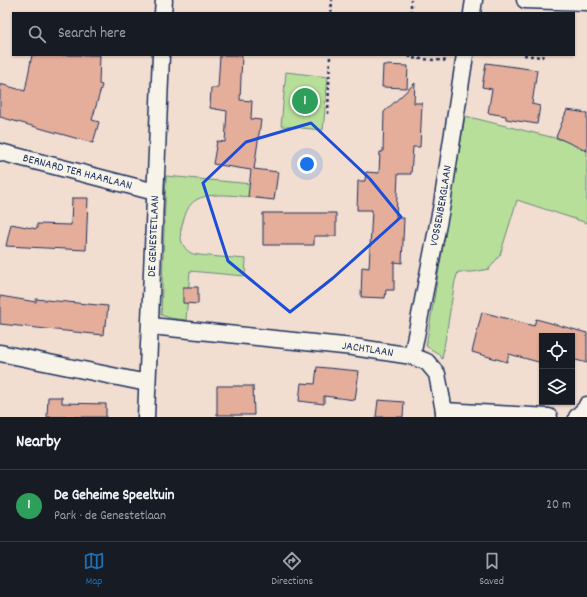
<!DOCTYPE html>
<meta charset="utf-8">
<style>
body{margin:0;font-family:Dekko,sans-serif;background:#20242c;color:#f1f3f6}
.controls{position:absolute;right:12px;bottom:12px;display:grid;overflow:hidden;border-radius:0px;box-shadow:0 1px 3px #0004}
.controls button{width:36px;height:36px;display:grid;place-items:center;padding:0;border:0;border-bottom:1px solid #363941;background:#171b24;color:#f1f3f6;font:20px sans-serif}
.you{position:absolute;left:307px;top:164px;width:14px;height:14px;margin:-10px;border:3px solid #fff;border-radius:50%;background:#1a73e8;box-shadow:0 0 0 6px #1a73e833}
.badge{display:grid;place-items:center;width:26px;height:26px;border-radius:50%;background:#1f6fb2;color:#fff;font-size:13px;font-weight:700}
.pin{position:absolute;translate:-50% -50%;border:2px solid #fff;box-shadow:0 1px 4px #0006}
.list{margin:0;padding:0;list-style:none}
h2{display:flex;justify-content:space-between;align-items:center;height:52px;margin:0;padding:0 16px;font-size:17px}
h2 small{font-size:13px;font-weight:400;color:#9ea1a6}
.list li{display:grid;grid-template-columns:26px 1fr auto;gap:12px;align-items:center;box-sizing:border-box;height:72px;padding:0 16px;border-top:1px solid #363941}
.list b{display:block;font-size:15px;white-space:nowrap}
.list p{margin:0;font-size:13px;white-space:nowrap;color:#9ea1a6}
.list em{font-size:13px;font-style:normal;color:#9ea1a6}
.icon{flex:none;width:22px;height:22px;fill:none;stroke:currentColor;stroke-width:2;stroke-linecap:round;stroke-linejoin:round}
.map{position:relative;flex:none;width:587px;height:417px;overflow:hidden}
.search{position:absolute;background:#171b24;box-shadow:0 1px 3px #0004;left:12px;right:12px;top:12px;height:44px;display:flex;align-items:center;gap:10px;box-sizing:border-box;padding:0 14px;border-radius:0px;color:#9ea1a6;font-size:15px}
.sheet{height:124px;background:#171b24}
nav{display:flex;justify-content:space-around;align-items:center;box-sizing:border-box;height:56px;border-top:1px solid #363941;background:#171b24;font-size:11px;color:#9ea1a6}
nav a{display:grid;justify-items:center;gap:2px}
nav .on{color:#1f6fb2}
.map>svg:first-child{display:block}
</style>
<div class="map">
<svg width="587" height="417" viewBox="0 0 587 417">
<rect width="100%" height="100%" fill="#f2ded1"/>
<filter id="ink" filterUnits="userSpaceOnUse"><feTurbulence type="fractalNoise" baseFrequency=".025" numOctaves="2"/><feDisplacementMap in="SourceGraphic" scale="8" xChannelSelector="R" yChannelSelector="G"/><feConvolveMatrix kernelMatrix="1 2 1 2 8 2 1 2 1" color-interpolation-filters="sRGB"/></filter>
<g filter="url(#ink)">
<g fill="#b8df9a" stroke="#6a877c">
<polygon points="286,72 328,77 323,130 281,126"/>
<polygon points="465,116 567,141 587,150 587,223 517,200 500,255 489,269 473,272 458,272 455,281 442,359 439,354 426,346"/>
<path d="M 166,176 L 263,185 L 260,198 C 242,197 204,189 191,204 C 186,210 183,221 181,229 C 179,238 183,249 191,253 C 196,256 237,258 246,259 L 245,276 L 190,271 L 186,320 L 170,318 L 161,315 Z"/>
</g>
<g fill="#e5ae9b" stroke="#1b2f5e">
<polygon points="32,55 100,55 99,84 102,85 92,120 99,122 93,143 0,117 0,84 25,91"/>
<polygon points="220,55 242,55 240,100 252,101 251,119 261,120 254,169 278,172 274,200 248,197 251,170 213,164 217,141 225,142 227,111 210,108 211,88 218,88"/>
<polygon points="486,63 537,70 532,104 540,106 537,124 506,119 506,116 488,113 492,89 482,87"/>
<polygon points="383,65 408,66 407,88 382,87"/>
<polygon points="415,83 414,103 422,103 420,147 413,147 411,174 398,174 396,218 404,218 402,263 394,262 394,290 386,290 385,298 361,297 362,267 369,268 372,210 357,210 358,181 365,181 366,172 379,173 380,152 383,152 384,112"/>
<polygon points="567,110 587,113 587,151 556,137"/>
<polygon points="72,198 88,198 86,250 6,246 11,224 37,229 37,224 71,225"/>
<polygon points="263,213 336,213 336,236 314,236 314,245 263,245"/>
<polygon points="183,287 198,287 198,304 183,303"/>
<polygon points="0,296 36,302 36,299 108,306 106,325 104,325 103,335 0,324"/>
<polygon points="482,312 534,326 536,319 587,333 587,363 572,359 572,336 542,336 542,363 509,354 507,362 472,352"/>
<polygon points="317,367 359,371 355,400 324,396 324,404 299,401 301,383 315,384"/>
<polygon points="217,386 253,386 254,415 217,415"/>
<polygon points="48,397 62,397 62,403 106,404 106,417 47,417"/>
<polygon points="378,400 404,402 403,417 376,417"/>
</g>
<g fill="none" stroke-linecap="round" stroke-linejoin="round">
<g stroke="#1b2f5e" stroke-width="19">
<g id="street">
<polyline points="525,0 587,2"/>
<polyline points="163,13 164,0"/>
<polyline points="472,13 474,0"/>
<path id="s1" d="M 0,152 L 155,192"/>
<path id="s2" d="M 151,326 L 353,347 L 412,356 L 427,362 L 437,374 L 444,411 L 444,417"/>
<polyline points="0,353 147,383"/>
<path id="s3" d="M 412,356 L 442,204 L 465,55"/>
<polyline points="444,411 549,417"/>
<path id="s4" d="M 146,417 L 161,55"/>
<polyline points="577,417 586,408 587,405"/>
</g>
</g>
<g stroke="#1b2f5e" stroke-width="2.5" stroke-dasharray="3 3" stroke-linecap="butt">
<polyline points="331,13 332,0"/>
<polyline points="411,13 411,0"/>
<polyline points="410,55 410,58 448,61"/>
<polyline points="524,55 542,57 543,55"/>
<polyline points="328,114 330,55"/>
</g>
<use href="#street" stroke="#f7f3e8" stroke-width="16"/>
</g>
</g>
<path fill="none" stroke="#1d4ed8" stroke-width="3" stroke-linejoin="round" d="M 311,123 L 370,179 L 401,217 L 333,278 L 290,312 L 228,261 L 203,183 L 246,142 Z"/>
<g text-anchor="middle" dominant-baseline="central" stroke-width="3" stroke-linejoin="round" paint-order="stroke">
<g font-size="12" fill="#1b2f5e" stroke="#f7f3e8">
<text stroke="none"><textPath href="#s1" startOffset="80">BERNARD TER HAARLAAN</textPath></text>
<text stroke="none"><textPath href="#s3" startOffset="153">VOSSENBERGLAAN</textPath></text>
<text stroke="none"><textPath href="#s4" startOffset="181">DE GENESTETLAAN</textPath></text>
<text stroke="none"><textPath href="#s2" startOffset="218">JACHTLAAN</textPath></text>
</g>
</g>
</svg>
<div class="controls">
<button><svg class="icon" aria-label="locate" viewBox="0 0 24 24"><circle cx="12" cy="12" r="6"/><path d="M12 2v4M12 18v4M2 12h4M18 12h4"/></svg></button>
<button><svg class="icon" aria-label="layers" viewBox="0 0 24 24"><path d="M12 4l9 5-9 5-9-5zM3 14l9 5 9-5"/></svg></button>
</div>
<div class="you"></div>
<div class="pin badge" style="left:305px;top:101px;background:#2e9e5b">1</div>
<div class="search"><svg class="icon" aria-label="search" viewBox="0 0 24 24"><circle cx="10" cy="10" r="6"/><path d="M15 15l6 6"/></svg>Search here</div>
</div>
<section class="sheet">
<h2>Nearby<small></small></h2>
<ul class="list">
<li><span class="badge" style="background:#2e9e5b">1</span><div><b>De Geheime Speeltuin</b><p>Park · de Genestetlaan</p></div><em>20 m</em></li>
</ul>
</section>
<nav>
<a class="on"><svg class="icon" aria-label="map" viewBox="0 0 24 24"><path d="M3 6l6-2 6 2 6-2v14l-6 2-6-2-6 2zM9 4v14M15 6v14"/></svg>Map</a>
<a><svg class="icon" aria-label="directions" viewBox="0 0 24 24"><path d="M12 3l9 9-9 9-9-9zM9 14v-3h6M13 9l2 2-2 2"/></svg>Directions</a>
<a><svg class="icon" aria-label="saved" viewBox="0 0 24 24"><path d="M7 4h10v16l-5-4-5 4z"/></svg>Saved</a>
</nav>
